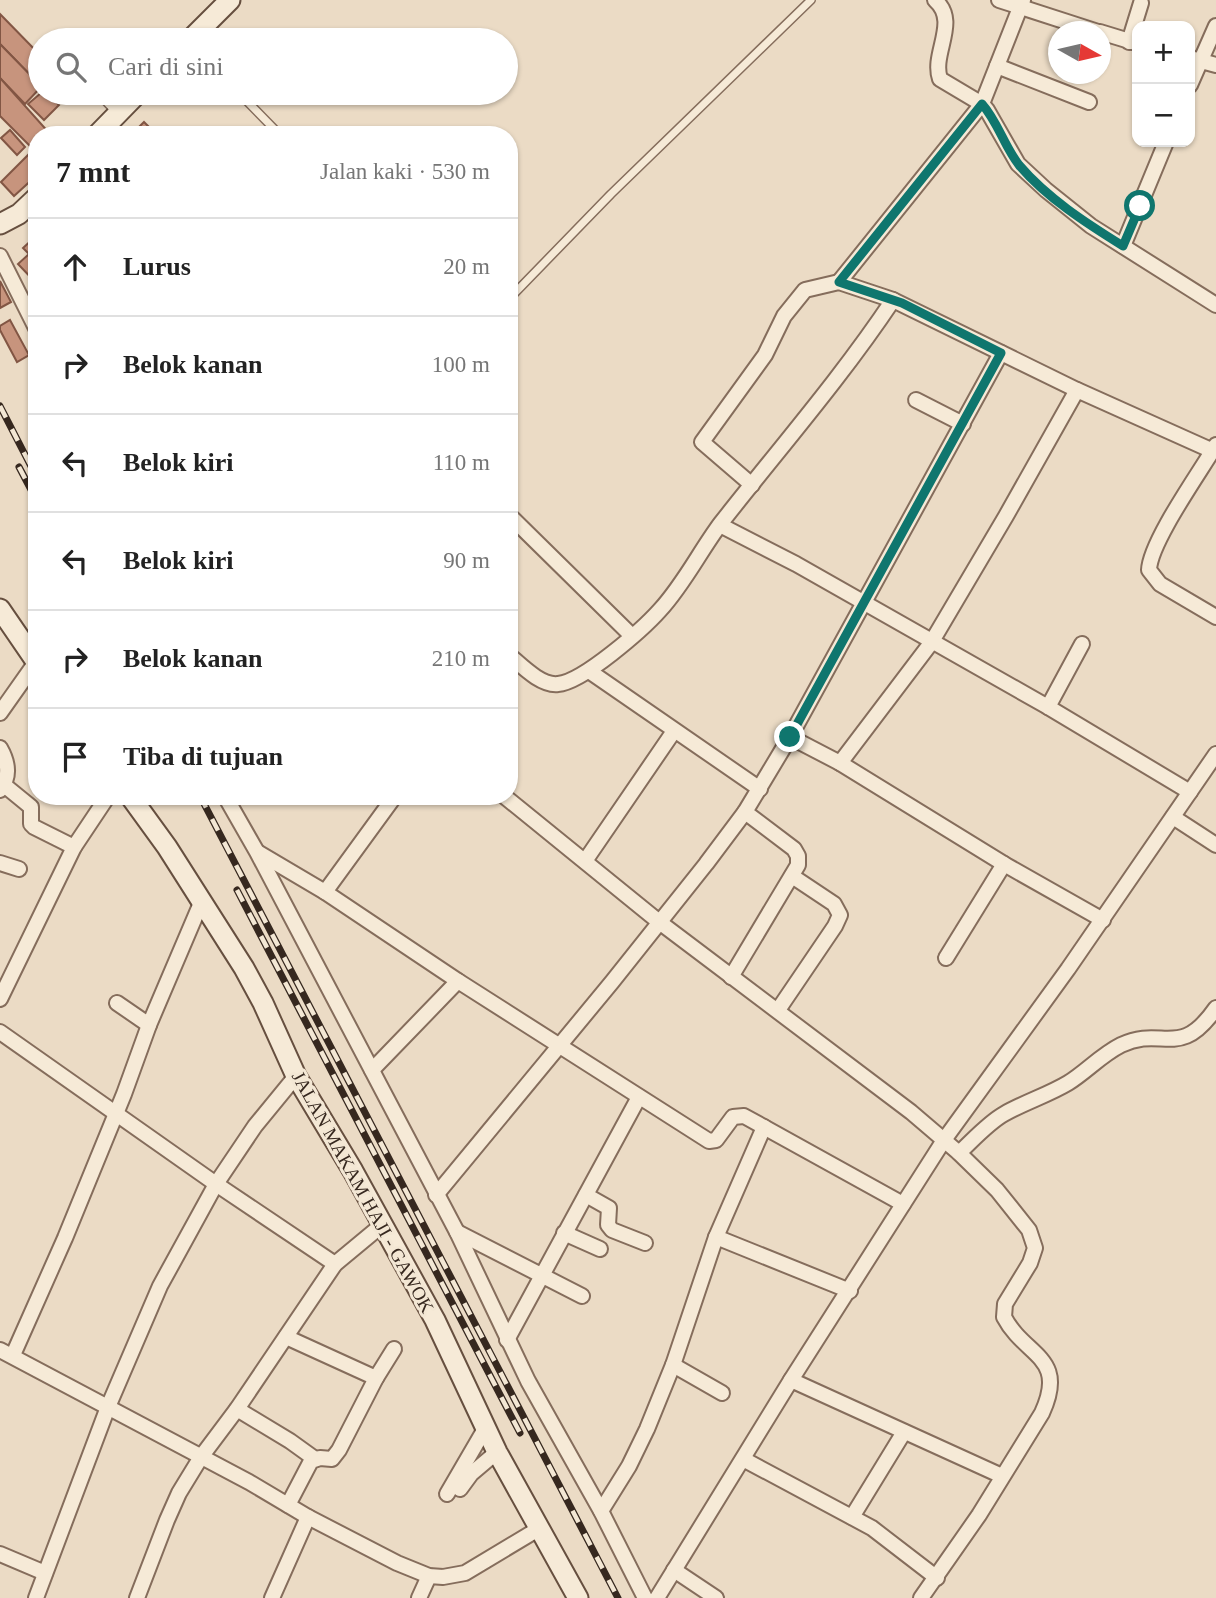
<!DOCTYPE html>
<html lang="id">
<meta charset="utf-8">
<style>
body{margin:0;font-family:"Times New Roman",serif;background:#f6f6f6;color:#222}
.controls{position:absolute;right:21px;top:21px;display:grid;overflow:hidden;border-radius:14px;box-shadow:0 2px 5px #0004}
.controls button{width:63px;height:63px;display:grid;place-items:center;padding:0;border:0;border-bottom:2px solid #e0e0e0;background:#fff;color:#222;font:35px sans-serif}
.compass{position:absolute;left:1048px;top:21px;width:63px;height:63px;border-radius:50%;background:#fff;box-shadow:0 2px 5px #0004;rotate:98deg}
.stop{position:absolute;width:21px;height:21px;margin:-16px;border:5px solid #0f766e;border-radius:50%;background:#fff}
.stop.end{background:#0f766e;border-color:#fff;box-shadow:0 2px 7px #0008}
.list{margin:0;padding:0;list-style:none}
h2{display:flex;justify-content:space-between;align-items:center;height:91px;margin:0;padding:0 28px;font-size:30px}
h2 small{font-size:23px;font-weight:400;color:#767676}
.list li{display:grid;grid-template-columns:46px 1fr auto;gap:21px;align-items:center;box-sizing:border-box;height:98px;padding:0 28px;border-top:2px solid #e0e0e0}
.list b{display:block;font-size:26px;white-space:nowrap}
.list em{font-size:23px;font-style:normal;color:#767676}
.icon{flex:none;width:38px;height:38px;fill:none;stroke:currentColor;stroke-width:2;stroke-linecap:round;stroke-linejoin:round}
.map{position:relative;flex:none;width:1216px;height:1598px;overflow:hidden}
.search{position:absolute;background:#fff;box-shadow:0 2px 5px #0004;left:28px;top:28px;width:490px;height:77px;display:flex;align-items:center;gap:18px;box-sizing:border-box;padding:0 24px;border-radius:38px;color:#767676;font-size:26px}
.panel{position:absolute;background:#fff;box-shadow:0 2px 5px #0004;left:28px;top:126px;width:490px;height:679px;border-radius:28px}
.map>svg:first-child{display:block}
</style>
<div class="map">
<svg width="1216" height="1598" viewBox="0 0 1216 1598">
<rect width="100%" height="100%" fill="#ebdbc5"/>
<g fill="#c7947d" stroke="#825644" stroke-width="2">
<polygon points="0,14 40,55 40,85 0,44"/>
<polygon points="0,44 40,85 40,88 25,104 0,78"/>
<polygon points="0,78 51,135 37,135 37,153 0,116"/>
<polygon points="41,93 47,93 59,105 44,120 28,104"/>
<polygon points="144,122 157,135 131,135"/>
<polygon points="10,130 25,147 17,155 1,138"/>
<polygon points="31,152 37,158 37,175 14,196 1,182"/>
<polygon points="35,237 37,239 37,284 18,264 29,254 23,248"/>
<polygon points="0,281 11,302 0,308"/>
<polygon points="37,284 37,307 29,291"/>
<polygon points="10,320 29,355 17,362 0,330 0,326"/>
</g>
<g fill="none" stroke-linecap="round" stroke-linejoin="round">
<g stroke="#856d5c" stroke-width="10">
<g id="lane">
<polyline points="98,93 117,113"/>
<polyline points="239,93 280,135"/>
<polyline points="509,299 611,194 811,0"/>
</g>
</g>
<g stroke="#856d5c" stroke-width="18">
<g id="street">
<path d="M 935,0 C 960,22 931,53 940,79 L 982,104 L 987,110 L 1018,164 L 1046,190 L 1091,226 L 1216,305"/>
<polyline points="999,0 1098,32"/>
<polyline points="1100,32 1136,43"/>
<polyline points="1129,42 1141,3"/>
<polyline points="1190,58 1216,65"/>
<polyline points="997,66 1089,102"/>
<polyline points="1190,85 1216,26"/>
<polyline points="1123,246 1166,142"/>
<polyline points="0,256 37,330"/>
<polyline points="839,282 982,104 1023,0"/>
<polyline points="916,400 963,424"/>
<path d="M 1216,445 C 1200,472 1150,542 1149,570 L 1160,584 L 1216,617"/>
<polyline points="752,485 702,442 765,355 784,316 805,290 839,282 893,300"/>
<polyline points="509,515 632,636"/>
<polyline points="720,525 796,564 1048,707 1190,792"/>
<path d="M 509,655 C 522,666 541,686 558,684 C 583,682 643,629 660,610 C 684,584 700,551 721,523 C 779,449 841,378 893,300 L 1077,390 L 1213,451"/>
<polyline points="589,671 760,789"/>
<polyline points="1048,707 1082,644"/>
<polyline points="0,713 36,662"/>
<polyline points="790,737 840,763 1004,864 1103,920"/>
<path d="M 0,748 C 8,762 11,776 0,790"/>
<polyline points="840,763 931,643 1006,516 1077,390"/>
<polyline points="4,785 31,807 31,824 34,827 74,847"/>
<polyline points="225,796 257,852 457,1232 528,1381 601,1511 645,1598"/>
<path d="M 504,796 L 658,921 L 911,1112 L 959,1153 L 997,1190 L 1029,1230 L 1035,1248 L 1030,1263 L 1005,1304 L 1004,1317 C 1025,1357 1068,1356 1042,1413 L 979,1515 L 921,1598"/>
<polyline points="1173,817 1216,845"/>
<polyline points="259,853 325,892 458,981 709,1141 716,1140 733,1117 744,1116 903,1204"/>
<polyline points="585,861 674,731"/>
<polyline points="0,863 19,869"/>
<polyline points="325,892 395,796"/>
<polyline points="946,958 1004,864"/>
<polyline points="731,977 798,865 798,856 794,849 745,812"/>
<polyline points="0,999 74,847 108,796"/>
<polyline points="117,1003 149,1025"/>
<polyline points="778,1010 835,926 840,915 834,904 792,876"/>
<polyline points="0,1032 216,1184 335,1264"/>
<polyline points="372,1070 458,981"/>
<path d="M 959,1153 C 973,1140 988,1123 1004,1114 C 1025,1102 1048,1095 1068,1083 C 1086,1072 1101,1055 1121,1045 C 1163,1025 1179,1061 1216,1008"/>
<polyline points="436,1195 612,982 706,864 745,812 790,737 1001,353"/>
<polyline points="586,1195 609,1208 608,1225 612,1230 645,1243"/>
<polyline points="457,1232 582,1296"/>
<polyline points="564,1233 600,1249"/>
<polyline points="716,1237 850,1291"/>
<polyline points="286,1337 376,1378"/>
<polyline points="507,1340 639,1097"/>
<polyline points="0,1350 249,1482 308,1517 397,1563 429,1576 443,1577 465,1573 540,1528"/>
<polyline points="13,1355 65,1238 124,1094 149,1025 201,903"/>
<polyline points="673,1365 722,1393"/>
<polyline points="791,1380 1002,1476"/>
<polyline points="237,1409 290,1441 315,1459"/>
<polyline points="743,1459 872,1528 937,1578"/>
<polyline points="460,1489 471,1474 497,1452"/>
<polyline points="447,1494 486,1427"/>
<polyline points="288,1505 311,1461 320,1458 332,1459 339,1450 376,1378 394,1349"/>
<polyline points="601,1511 629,1466 647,1429 673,1365 716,1237 764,1127"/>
<polyline points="852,1517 904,1432"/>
<polyline points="0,1554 45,1573"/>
<polyline points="674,1570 716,1598"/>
<polyline points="36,1598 108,1407 160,1286 216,1184 255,1126 296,1076"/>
<polyline points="137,1598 167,1520 179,1493 201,1457 237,1409 335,1264 382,1225"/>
<polyline points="272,1598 308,1517"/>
<polyline points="419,1598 429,1576"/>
<polyline points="657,1598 791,1380 944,1140 1068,969 1216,754"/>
</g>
</g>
<g stroke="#664f3f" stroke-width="23">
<g id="secondary">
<polyline points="190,40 230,0"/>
<polyline points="97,135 138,93"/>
<polyline points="0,224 19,214 37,197"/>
<polyline points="0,609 37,663"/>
<polyline points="130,796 167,847 244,968 263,1003 296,1076 353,1171 435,1320 497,1452 578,1598"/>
</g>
</g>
<use href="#lane" stroke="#f6ead7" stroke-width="7"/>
<use href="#street" stroke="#f6ead7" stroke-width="14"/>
<use href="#secondary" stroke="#f6ead7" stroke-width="19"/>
<g stroke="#36281f" stroke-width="7">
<g id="rail">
<polyline points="0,406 37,478"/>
<polyline points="19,467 37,501"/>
<polyline points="200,796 618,1598"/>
<polyline points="237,890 520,1433"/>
</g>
</g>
<use href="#rail" stroke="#f3e7d4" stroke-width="4.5" stroke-dasharray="13" stroke-linecap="butt"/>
</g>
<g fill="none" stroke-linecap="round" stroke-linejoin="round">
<path stroke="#0f766e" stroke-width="9" d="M 790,737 L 1001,353 L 902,303 L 839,282 L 982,104 C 998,122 1004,146 1019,165 C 1047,198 1086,223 1123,246 L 1140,206"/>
</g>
<g text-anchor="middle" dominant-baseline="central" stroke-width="6" stroke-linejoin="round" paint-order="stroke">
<g font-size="19" fill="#36281f" stroke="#f3e7d4">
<text transform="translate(363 1192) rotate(61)">JALAN MAKAM HAJI - GAWOK</text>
</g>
</g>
</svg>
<div class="controls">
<button>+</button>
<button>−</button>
</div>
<svg class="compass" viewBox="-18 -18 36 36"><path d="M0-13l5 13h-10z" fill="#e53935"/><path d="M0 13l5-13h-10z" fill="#767676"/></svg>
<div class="stop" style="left:1140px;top:206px"></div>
<div class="stop end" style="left:790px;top:737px"></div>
<div class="search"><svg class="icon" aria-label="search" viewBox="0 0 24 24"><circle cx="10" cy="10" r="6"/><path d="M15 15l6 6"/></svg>Cari di sini</div>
<section class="panel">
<h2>7 mnt<small>Jalan kaki · 530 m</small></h2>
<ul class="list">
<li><svg class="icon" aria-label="ahead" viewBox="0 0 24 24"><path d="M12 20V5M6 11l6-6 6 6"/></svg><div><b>Lurus</b></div><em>20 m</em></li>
<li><svg class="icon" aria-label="right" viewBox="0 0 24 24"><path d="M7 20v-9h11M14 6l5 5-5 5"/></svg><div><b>Belok kanan</b></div><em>100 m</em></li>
<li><svg class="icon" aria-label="left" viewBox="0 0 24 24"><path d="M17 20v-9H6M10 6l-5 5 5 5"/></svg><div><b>Belok kiri</b></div><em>110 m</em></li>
<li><svg class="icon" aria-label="left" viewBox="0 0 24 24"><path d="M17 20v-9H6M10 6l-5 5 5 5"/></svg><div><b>Belok kiri</b></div><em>90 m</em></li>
<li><svg class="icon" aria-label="right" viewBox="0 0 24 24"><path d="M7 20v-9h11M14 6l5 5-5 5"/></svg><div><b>Belok kanan</b></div><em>210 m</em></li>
<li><svg class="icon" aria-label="arrive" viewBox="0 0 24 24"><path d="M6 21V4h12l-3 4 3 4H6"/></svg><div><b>Tiba di tujuan</b></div></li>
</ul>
</section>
</div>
